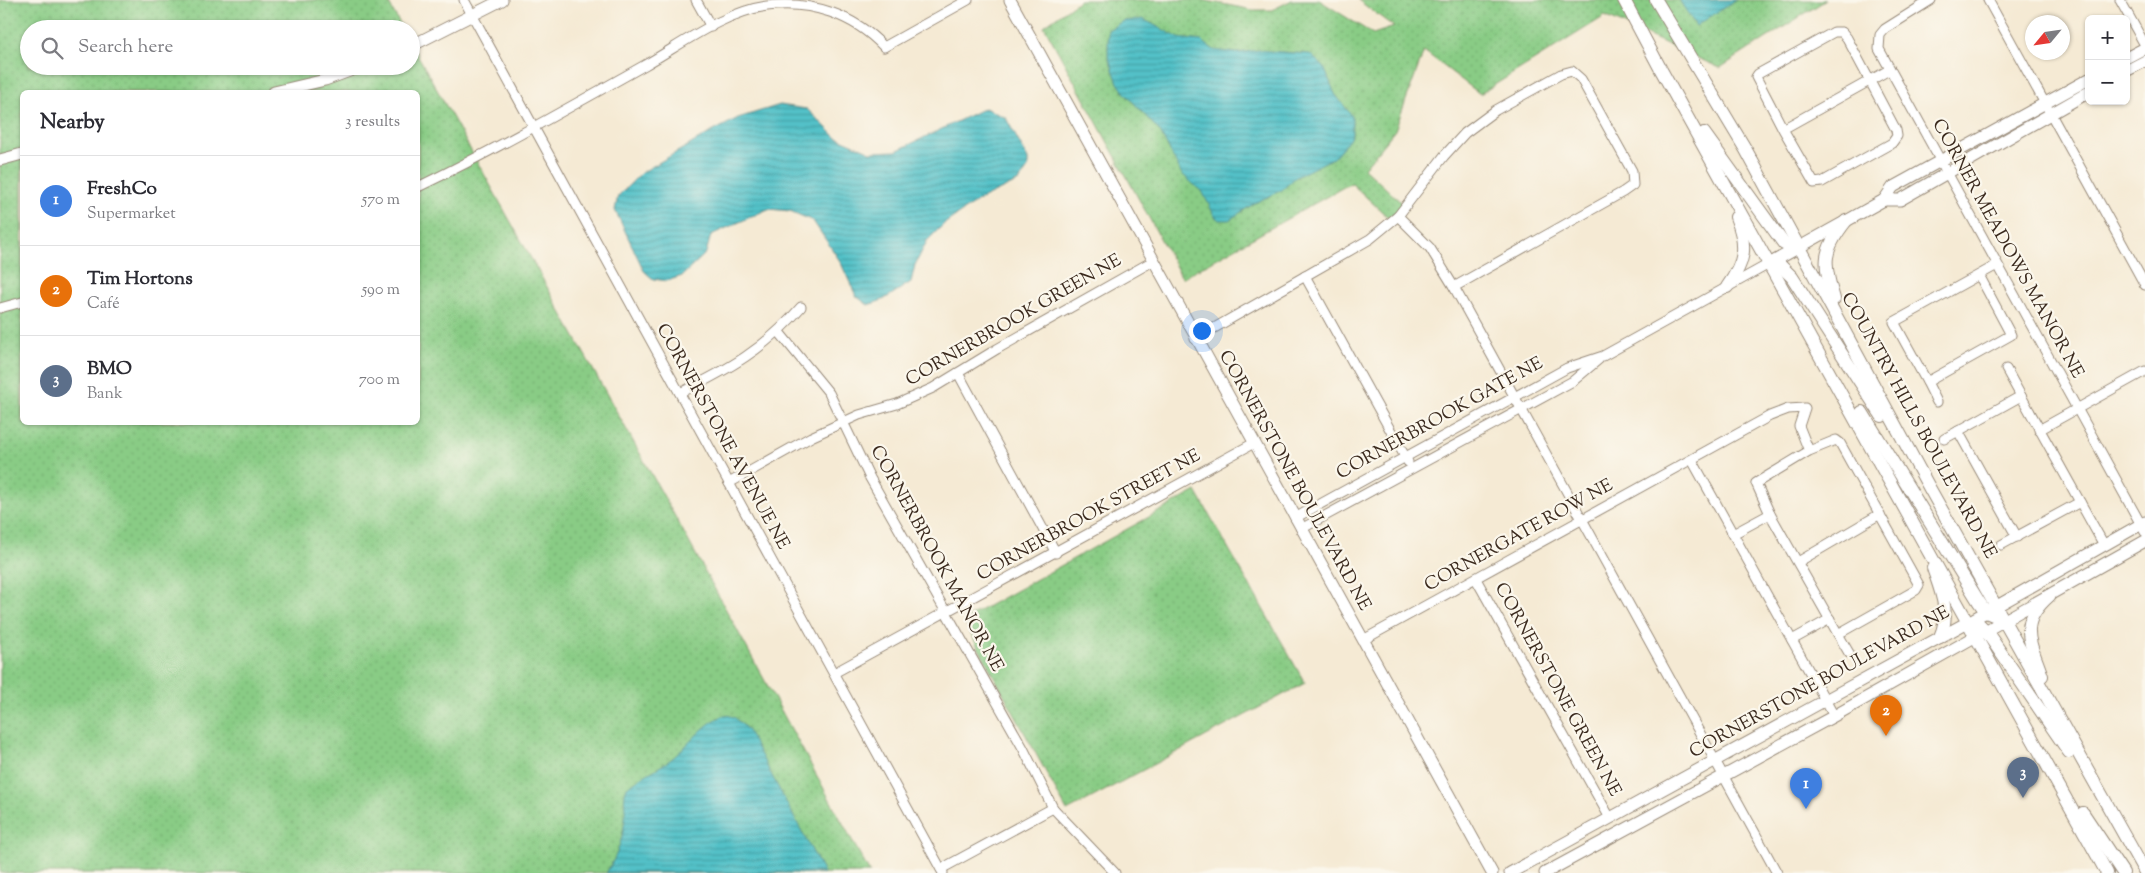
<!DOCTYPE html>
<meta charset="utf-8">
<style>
body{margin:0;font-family:"Sorts Mill Goudy",serif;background:#f7f7f7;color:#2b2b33}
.controls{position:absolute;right:15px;top:15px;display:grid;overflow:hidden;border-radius:8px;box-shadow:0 1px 4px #0004}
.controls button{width:45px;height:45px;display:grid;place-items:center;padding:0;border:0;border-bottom:1px solid #e1e1e2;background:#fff;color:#2b2b33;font:25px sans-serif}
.compass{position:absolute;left:2025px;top:15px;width:45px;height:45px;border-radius:50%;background:#fff;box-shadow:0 1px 4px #0004;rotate:241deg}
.you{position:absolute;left:1201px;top:330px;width:18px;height:18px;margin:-12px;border:4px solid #fff;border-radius:50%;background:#1a73e8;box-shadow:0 0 0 8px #1a73e833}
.badge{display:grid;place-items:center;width:32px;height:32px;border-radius:50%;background:#0b8043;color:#fff;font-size:16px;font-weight:700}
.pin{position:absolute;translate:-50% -41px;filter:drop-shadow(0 1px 2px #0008)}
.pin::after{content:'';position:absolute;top:26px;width:18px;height:15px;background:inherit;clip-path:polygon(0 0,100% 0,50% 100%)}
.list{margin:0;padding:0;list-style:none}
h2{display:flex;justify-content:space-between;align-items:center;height:65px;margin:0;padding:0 20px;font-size:21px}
h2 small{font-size:16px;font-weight:400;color:#7c7c81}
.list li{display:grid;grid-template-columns:32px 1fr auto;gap:15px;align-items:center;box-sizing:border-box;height:90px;padding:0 20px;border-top:1px solid #e1e1e2}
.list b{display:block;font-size:19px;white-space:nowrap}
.list p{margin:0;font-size:16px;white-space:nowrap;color:#7c7c81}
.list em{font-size:16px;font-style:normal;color:#7c7c81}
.icon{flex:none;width:28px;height:28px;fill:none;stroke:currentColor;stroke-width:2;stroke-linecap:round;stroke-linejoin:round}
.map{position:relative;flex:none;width:2145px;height:873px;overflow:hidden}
.search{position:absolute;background:#fff;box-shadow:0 1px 4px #0004;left:20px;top:20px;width:400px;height:55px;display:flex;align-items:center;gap:12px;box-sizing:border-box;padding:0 18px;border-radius:28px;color:#7c7c81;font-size:19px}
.panel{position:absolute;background:#fff;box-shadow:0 1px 4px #0004;left:20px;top:90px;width:400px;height:335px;border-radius:8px}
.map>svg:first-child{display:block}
</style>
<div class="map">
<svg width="2145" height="873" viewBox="0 0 2145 873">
<defs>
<pattern id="grass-dots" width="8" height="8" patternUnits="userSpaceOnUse" patternTransform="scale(1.25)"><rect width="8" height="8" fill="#89cc85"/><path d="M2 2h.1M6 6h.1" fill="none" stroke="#77af72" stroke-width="1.8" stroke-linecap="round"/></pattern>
<pattern id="water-rules" width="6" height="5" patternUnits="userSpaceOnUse" patternTransform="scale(1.25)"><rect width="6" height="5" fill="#52c1c8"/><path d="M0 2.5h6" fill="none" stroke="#459da2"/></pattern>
</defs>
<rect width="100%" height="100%" fill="#fbf7ec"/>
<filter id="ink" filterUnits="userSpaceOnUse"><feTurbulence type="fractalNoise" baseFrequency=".02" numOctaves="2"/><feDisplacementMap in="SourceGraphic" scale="10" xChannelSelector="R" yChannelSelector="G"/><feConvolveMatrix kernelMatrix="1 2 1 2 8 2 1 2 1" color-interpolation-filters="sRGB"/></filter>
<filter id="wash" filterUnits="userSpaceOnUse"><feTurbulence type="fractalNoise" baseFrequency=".0096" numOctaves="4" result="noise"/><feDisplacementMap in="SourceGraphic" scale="20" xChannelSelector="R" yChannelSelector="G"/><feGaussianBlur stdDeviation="1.12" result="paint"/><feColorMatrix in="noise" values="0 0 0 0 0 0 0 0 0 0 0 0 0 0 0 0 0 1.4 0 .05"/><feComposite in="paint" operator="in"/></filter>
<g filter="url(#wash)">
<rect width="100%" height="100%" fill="#f5ead4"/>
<g fill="url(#grass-dots)" stroke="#627b52" fill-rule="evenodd">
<path d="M 0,0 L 387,0 L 403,29 L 29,29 L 29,66 L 411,66 L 411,43 L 677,520 L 870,873 L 0,873 ZM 22,92 L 418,92 L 418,422 L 22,422 Z"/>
<polygon points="1080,0 1202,0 1253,10 1272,10 1292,0 1319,0 1373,34 1394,27 1358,0 1826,0 1720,68 1605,16 1480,94 1424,51 1395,130 1364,168 1405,206 1392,221 1351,183 1182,278 1044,26"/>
<polygon points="1196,491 1305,683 1067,811 966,625 970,616"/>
</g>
<g fill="url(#water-rules)" stroke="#467673">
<polygon points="1679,0 1736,0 1696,26"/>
<polygon points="1143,19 1179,38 1202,41 1214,50 1237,53 1258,50 1310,54 1324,67 1335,94 1352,116 1352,134 1349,140 1333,158 1296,177 1282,190 1255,203 1229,220 1220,220 1215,217 1203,193 1181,173 1160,132 1124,92 1118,83 1108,56 1108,30 1123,21"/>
<polygon points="780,105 807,109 836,137 871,152 896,151 985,108 1006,118 1028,159 1028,168 1019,181 979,200 944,224 927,241 915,265 911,282 883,300 868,305 856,296 840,261 813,221 790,211 768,209 711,235 706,253 682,276 667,281 653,279 644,271 615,210 618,196 641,173 708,134 738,118"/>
<path d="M 727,715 L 734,717 L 747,729 L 824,873 L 606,873 C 617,857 623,838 625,818 C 626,807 622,798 627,787 C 640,777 656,770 670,760 C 688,747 705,720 727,715 Z"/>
</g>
</g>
<g filter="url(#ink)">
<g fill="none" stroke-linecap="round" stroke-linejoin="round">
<g stroke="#988a79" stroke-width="11">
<g id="minor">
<polyline points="464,0 943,873"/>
<polyline points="696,0 711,27"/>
<polyline points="1931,0 1885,29 1880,35 1879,49 2145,532"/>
<polyline points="1988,0 2145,285"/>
<polyline points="2120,0 2145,45"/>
<polyline points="1783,129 1814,183 1822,182 1892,143 1897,136 1896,130 1847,38 1842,32 1834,32 1758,74 1756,77 1783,129 1889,70"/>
<path d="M 418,187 C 495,150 570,107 645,65 C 682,44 724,12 767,6 C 811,0 854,15 884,47 L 968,0"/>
<polyline points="1398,216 1430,248 1454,287 1777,873"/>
<polyline points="1979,275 2011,335 1927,382 1894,322 1997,265"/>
<polyline points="1305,276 1408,462"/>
<polyline points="0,308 22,302"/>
<polyline points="779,332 829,393 870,478 1023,748 1053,808 1115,873"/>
<polyline points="1195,339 1370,239 1398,216 1444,156 1465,133 1496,110 1561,74 1572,71 1581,79 1632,171 1633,185 1623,192 1454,287"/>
<polyline points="2006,369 2104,545"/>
<polyline points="958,373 1056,553"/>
<polyline points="1927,382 1937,402"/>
<path d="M 680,393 C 729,369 765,349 801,307"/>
<polyline points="2039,430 2145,371"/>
<polyline points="1958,431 2017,537"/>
<polyline points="1944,439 2021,396"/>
<polyline points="1692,460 1834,716"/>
<polyline points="729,483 811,437 859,415 897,404 933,388 997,349 1153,261"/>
<polyline points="1295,518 1567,368 1603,356 1769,264"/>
<polyline points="1301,529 1573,381 1599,359"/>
<polyline points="1733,534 1770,514"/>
<polyline points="2001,545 2080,502"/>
<polyline points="1798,562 1880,514"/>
<polyline points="1476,579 1610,818"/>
<polyline points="1838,634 1849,653"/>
<polyline points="1363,640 1770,416 1788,409 1805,408 1799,426 1809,451 1756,483 1770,514 1838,634 1916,590 1919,585 1840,443 1836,440 1809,451"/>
<polyline points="1792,640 1830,619"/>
<polyline points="834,673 1254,443"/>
<polyline points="941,869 1053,808"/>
</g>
</g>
<g stroke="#988a79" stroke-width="13">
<g id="tertiary">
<polyline points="1010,0 1492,873"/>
<polyline points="411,46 502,0"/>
<polyline points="2126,58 2145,48"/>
<polyline points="2126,71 2145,61"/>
<polyline points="274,92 325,80 363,66"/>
<polyline points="0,160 22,154"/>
<polyline points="1884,200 1900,200 2089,92"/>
<polyline points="1769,264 1884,200 1893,187 2089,79"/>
<polyline points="1510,873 1997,606 2145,522"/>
<polyline points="1545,873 1834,716 2145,541"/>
</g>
</g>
<g stroke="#988a79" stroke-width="14">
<g id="secondary">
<polyline points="1624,0 1660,68 2107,873"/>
<polyline points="1656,0 1746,150 1930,489 2145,872"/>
<polyline points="1704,133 1784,244 1799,247"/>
<polyline points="1769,264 1779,264 1792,277 1882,416"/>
<path d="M 1727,287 C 1745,262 1748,247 1736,217"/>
<path d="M 1834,299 C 1823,263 1822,251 1846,221"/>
<polyline points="1862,412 1979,602 1986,612 2005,620"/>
<path d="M 1933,568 C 1941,592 1951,613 1940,637"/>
<polyline points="1969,621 1977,622 1986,631 2069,752"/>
<path d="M 2042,676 C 2030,641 2017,624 2049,596"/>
<polyline points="2083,813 2123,873"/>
</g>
</g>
<use href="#minor" stroke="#fff" stroke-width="9"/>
<use href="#tertiary" stroke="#fff" stroke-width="11"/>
<use href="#secondary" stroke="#fff" stroke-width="12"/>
</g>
</g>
<g text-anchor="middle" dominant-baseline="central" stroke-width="4.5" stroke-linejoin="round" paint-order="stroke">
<g font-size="18" fill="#3b2a1e" stroke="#fbf7ec">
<text transform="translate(2007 249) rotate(61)">CORNER MEADOWS MANOR NE</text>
<text transform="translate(1014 321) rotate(-30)">CORNERBROOK GREEN NE</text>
<text transform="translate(1440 419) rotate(-29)">CORNERBROOK GATE NE</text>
<text transform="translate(1918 426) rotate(61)">COUNTRY HILLS BOULEVARD NE</text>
<text transform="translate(722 437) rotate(61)">CORNERSTONE AVENUE NE</text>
<text transform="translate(1294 481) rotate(61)">CORNERSTONE BOULEVARD NE</text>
<text transform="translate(1089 516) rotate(-29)">CORNERBROOK STREET NE</text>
<text transform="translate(1519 536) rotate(-29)">CORNERGATE ROW NE</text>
<text transform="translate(936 559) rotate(61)">CORNERBROOK MANOR NE</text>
<text transform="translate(1820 683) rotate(-29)">CORNERSTONE BOULEVARD NE</text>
<text transform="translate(1557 690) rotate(61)">CORNERSTONE GREEN NE</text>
</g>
</g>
</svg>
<div class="controls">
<button>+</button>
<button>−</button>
</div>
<svg class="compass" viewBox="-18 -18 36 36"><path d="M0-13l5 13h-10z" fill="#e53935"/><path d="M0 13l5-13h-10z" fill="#7c7c81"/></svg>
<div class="you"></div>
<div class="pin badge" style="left:1806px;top:809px;background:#3f7fe0">1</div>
<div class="pin badge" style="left:1886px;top:736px;background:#e8710a">2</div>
<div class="pin badge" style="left:2023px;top:798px;background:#5c6f8a">3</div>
<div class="search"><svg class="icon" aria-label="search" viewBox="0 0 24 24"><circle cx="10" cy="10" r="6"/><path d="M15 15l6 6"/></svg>Search here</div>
<section class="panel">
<h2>Nearby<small>3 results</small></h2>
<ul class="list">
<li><span class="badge" style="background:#3f7fe0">1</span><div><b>FreshCo</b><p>Supermarket</p></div><em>570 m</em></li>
<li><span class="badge" style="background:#e8710a">2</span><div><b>Tim Hortons</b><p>Café</p></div><em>590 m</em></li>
<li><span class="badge" style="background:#5c6f8a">3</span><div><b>BMO</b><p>Bank</p></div><em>700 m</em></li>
</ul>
</section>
</div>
